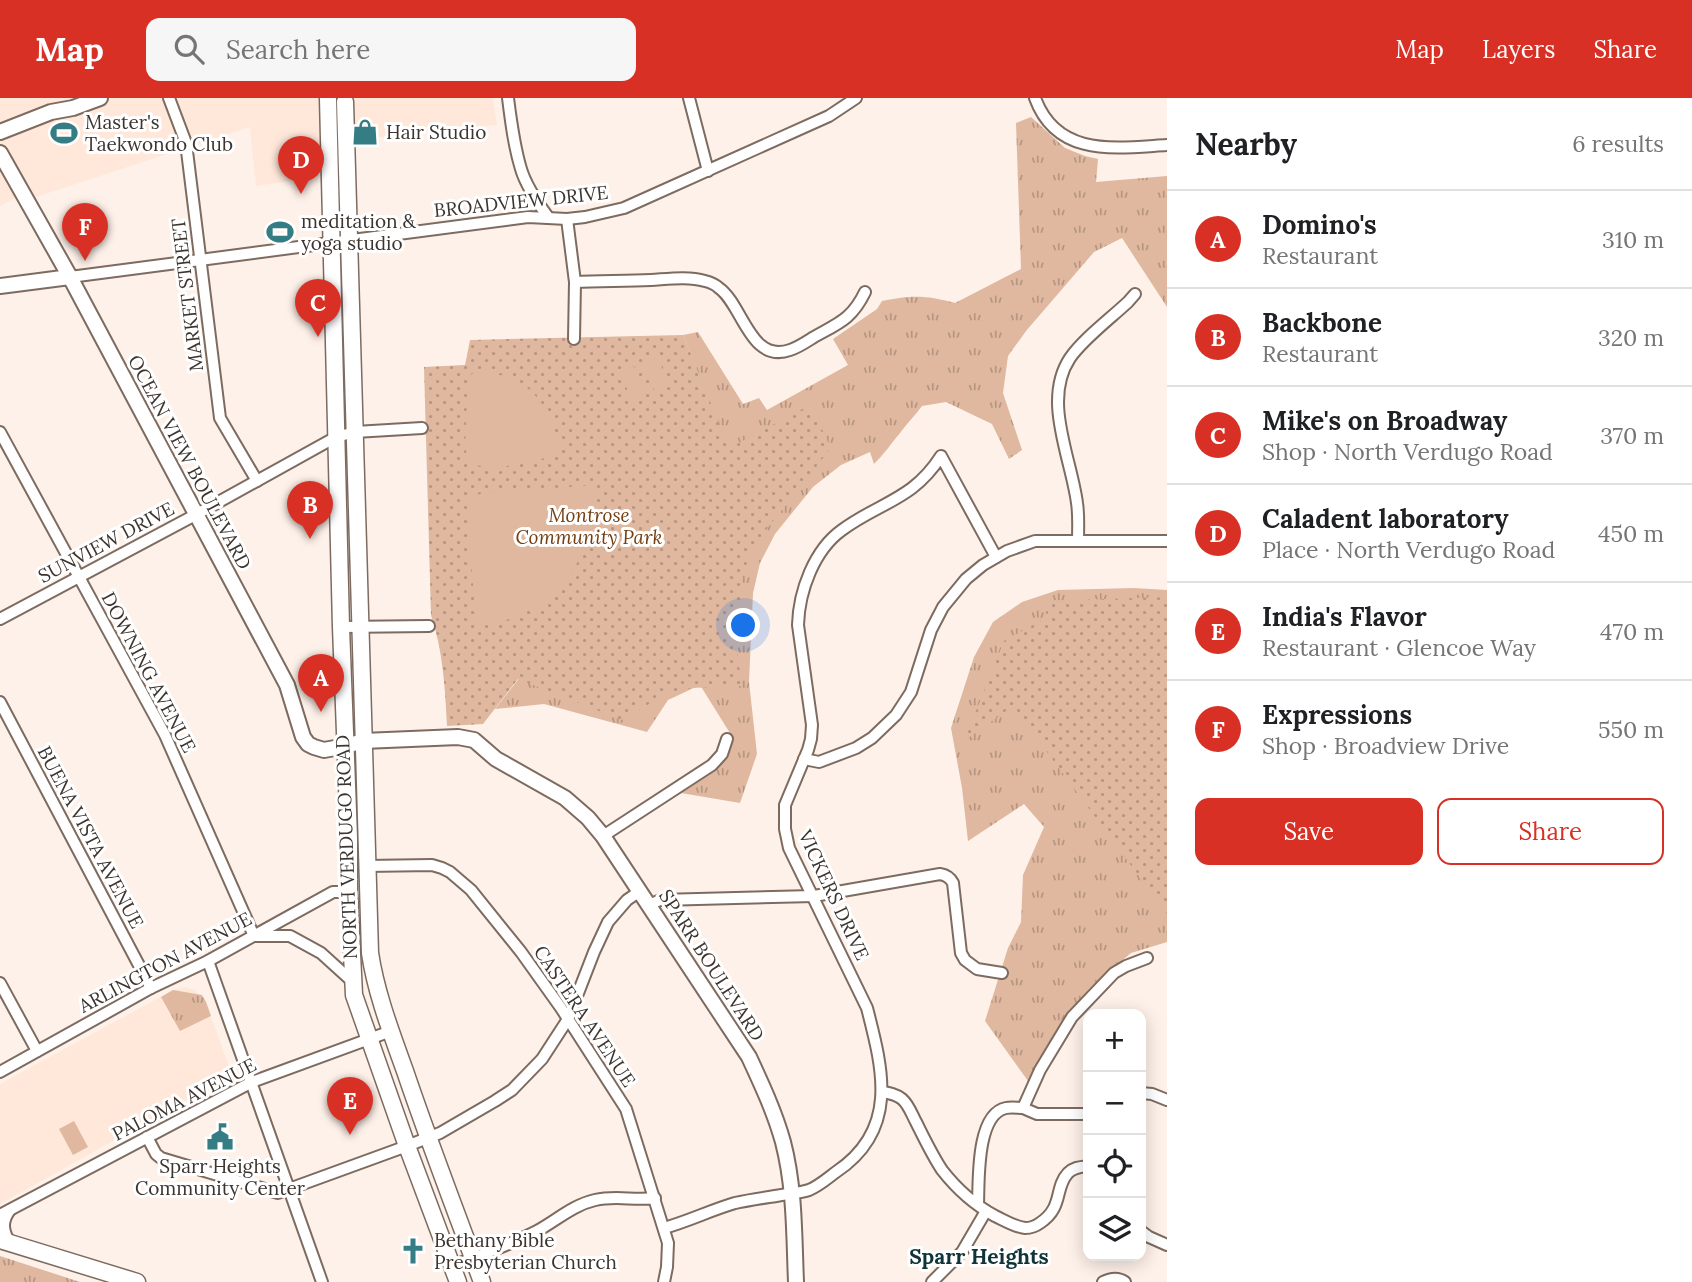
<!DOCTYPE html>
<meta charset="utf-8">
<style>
body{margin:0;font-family:Lora,serif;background:#f6f6f6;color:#202124}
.controls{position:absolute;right:21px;bottom:21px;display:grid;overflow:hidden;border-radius:14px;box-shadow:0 4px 18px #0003}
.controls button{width:63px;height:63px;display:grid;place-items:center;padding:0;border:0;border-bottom:2px solid #e0e0e0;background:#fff;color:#202124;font:35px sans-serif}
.you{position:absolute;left:744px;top:528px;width:24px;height:24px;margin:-18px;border:5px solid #fff;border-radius:50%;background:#1a73e8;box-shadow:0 0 0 10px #1a73e833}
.badge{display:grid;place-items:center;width:46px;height:46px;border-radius:50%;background:#d93025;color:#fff;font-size:23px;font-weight:700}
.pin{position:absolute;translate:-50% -58px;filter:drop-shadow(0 2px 4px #0008)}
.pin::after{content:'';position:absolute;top:37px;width:24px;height:21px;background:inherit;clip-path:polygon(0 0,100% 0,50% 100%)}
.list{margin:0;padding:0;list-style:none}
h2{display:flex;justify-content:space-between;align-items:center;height:91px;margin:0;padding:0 28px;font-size:30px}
h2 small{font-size:23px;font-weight:400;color:#757577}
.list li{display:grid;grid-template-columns:46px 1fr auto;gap:21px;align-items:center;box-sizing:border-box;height:98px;padding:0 28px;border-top:2px solid #e0e0e0}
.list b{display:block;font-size:26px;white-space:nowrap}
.list p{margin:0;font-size:23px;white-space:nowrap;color:#757577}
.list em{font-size:23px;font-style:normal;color:#757577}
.actions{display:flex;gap:14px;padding:21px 28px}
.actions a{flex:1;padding:16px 0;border:2px solid #d93025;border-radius:14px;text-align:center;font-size:24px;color:#d93025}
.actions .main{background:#d93025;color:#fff}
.icon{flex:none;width:38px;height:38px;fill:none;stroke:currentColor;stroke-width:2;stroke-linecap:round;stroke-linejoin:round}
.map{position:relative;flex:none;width:1167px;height:1184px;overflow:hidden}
header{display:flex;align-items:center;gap:42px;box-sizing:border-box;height:98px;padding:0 35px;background:#d93025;color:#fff}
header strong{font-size:33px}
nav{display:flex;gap:38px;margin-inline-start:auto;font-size:24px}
.search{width:490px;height:63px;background:#f6f6f6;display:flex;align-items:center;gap:18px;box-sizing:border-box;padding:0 24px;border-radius:14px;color:#757577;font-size:26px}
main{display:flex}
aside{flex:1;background:#fff}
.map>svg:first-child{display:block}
</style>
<header>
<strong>Map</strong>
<div class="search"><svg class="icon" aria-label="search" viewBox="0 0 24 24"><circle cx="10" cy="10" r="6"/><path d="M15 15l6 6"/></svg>Search here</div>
<nav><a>Map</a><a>Layers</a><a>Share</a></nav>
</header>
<main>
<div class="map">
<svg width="1167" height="1184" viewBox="0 0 1167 1184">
<defs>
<pattern id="grass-tufts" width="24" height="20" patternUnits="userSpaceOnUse" patternTransform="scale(1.75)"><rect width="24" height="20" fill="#dfb89f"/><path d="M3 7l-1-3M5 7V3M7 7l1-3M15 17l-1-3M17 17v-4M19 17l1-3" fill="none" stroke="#b69682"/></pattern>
<pattern id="park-dots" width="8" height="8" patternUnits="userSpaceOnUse" patternTransform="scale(1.75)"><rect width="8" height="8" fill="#dfb89f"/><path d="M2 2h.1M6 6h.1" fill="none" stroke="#b69682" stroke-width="1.8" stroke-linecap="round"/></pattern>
</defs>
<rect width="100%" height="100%" fill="#fef1e9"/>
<g fill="#ffe8da">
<polygon points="0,0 493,0 497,27 324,45 323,78 256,88 250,29 36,99 31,92 0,108"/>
<polygon points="185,889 195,892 206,904 230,972 226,980 0,1106 0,986 175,891"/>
</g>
<g fill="url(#grass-tufts)">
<path d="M 1031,19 L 1065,50 L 1085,58 L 1098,61 L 1096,84 L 1167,78 L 1167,209 L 1122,140 L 1094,154 L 1026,233 L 1008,258 L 1003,295 L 1022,352 L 1009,361 L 992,326 L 946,304 L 922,308 C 915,318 907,325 900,335 C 890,347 885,355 874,366 L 870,354 L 841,367 L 813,389 L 775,436 L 760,465 L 753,495 L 749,584 L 757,656 L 740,705 L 681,695 C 706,678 723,670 733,640 L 700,587 L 668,602 L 647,634 L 544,606 L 495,611 L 525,573 L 748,402 L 683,237 L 698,234 L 743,306 L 759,300 L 767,312 L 848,267 L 833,241 L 877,211 L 882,203 C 912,197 926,197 955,205 L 1021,171 L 1016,25 Z"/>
<polygon points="1134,490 1167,492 1167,844 1131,855 1101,880 1065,918 1028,983 985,923 1008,850 1021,824 1023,777 1044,729 1024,706 968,743 962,690 951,630 974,559 993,524 1022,504 1058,492"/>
<polygon points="173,892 202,897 206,904 211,918 180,933 161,899"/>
<polygon points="0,1158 80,1184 0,1184"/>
</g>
<g fill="url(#park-dots)">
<path d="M 683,237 L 729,350 L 810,307 L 831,350 L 766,432 L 742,474 L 736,547 L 742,588 L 691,590 L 674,599 L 669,594 L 622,622 L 518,581 L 483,626 L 447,628 C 445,589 443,553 431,517 L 424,269 L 465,267 L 470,242 Z"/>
<polygon points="1167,499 1167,816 1013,608 964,643 1004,543 1047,519 1044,503"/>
</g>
<g fill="#dfb89f">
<polygon points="658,259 669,289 655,294 643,264"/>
<polygon points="634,268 646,298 632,304 620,273"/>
<path d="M 475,274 C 486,275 496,275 507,279 C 540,290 556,324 560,356 C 541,361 490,376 473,365 C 468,361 467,356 465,350 L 468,279 Z"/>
<polygon points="595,387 592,436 582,457 564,486 541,507 497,526 476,527 467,408 472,400 482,395"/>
<polygon points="74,1023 88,1049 73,1057 59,1031"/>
</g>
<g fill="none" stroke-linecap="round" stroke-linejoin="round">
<g stroke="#7d6b60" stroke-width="14">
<g id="minor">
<polyline points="169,0 186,45 220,320 257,383"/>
<path d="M 508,0 C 511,24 514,48 521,71 C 526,88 537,104 548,119"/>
<polyline points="689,0 708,73"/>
<path d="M 1035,0 C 1057,60 1116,50 1167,47"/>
<polyline points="567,121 575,184 574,241"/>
<polyline points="70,179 528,119 567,121 585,119 624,110 829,18 856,0"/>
<path d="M 575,184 C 600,183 625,183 651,182 C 668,181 688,178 705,183 C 709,184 716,187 719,190 C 743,207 750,266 790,252 C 799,249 806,244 814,239 C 839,225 852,221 865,194"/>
<polyline points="0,334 165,637 254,838 290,838 321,855 353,884"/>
<path d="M 1078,443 C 1078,430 1079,418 1077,405 C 1071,359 1042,302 1070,260 C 1083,241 1111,220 1128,204 L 1135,196"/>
<polyline points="0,521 197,416 336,339 355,334 422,330"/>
<polyline points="341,529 429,528"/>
<polyline points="0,604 151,890"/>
<polyline points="804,661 819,664 856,650 872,640 896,617 911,594 931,532 943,509 966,481 983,467 1007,453 1035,443 1167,443"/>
<polyline points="603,738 712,667 722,656 727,641"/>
<polyline points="366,768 432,767 442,770 450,774 471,792 521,854 561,910 626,1011 668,1145 667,1169 664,1184"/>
<path d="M 649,807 L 660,802 L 814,798 L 940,776 C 946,777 950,779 953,785 L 961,855 L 965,862 L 977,871 L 1002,875"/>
<polyline points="208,863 322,1184"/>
<polyline points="0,885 37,953"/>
<polyline points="0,974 151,890 208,863 333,794 349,794"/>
<path d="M 882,994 C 889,995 896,996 902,1001 C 909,1007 912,1017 916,1024 C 924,1040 932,1057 942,1072 C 956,1090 975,1107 995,1118 C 1004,1122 1015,1129 1025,1130 C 1031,1130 1036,1128 1040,1125 C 1064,1109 1054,1090 1068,1075 C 1074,1069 1081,1069 1088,1068"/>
<polyline points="1141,995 1152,996 1167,1002"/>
<polyline points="1023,1010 1037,1016 1088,1016"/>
<polyline points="147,1039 156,1056 161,1060 278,1095 407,1048 440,1035 495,1003 512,992 542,961 568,921 594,854 608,824 627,802 640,793"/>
<path d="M 978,1106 C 979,1083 976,1016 1006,1010 C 1011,1009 1018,1010 1023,1010 L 1040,972 L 1072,919 L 1114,875 L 1126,868 L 1147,860"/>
<path d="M 10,1112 C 1,1124 3,1133 10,1145"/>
<polyline points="0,1117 252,984 391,933"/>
<path d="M 664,1130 C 689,1123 711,1112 735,1105 C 753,1101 771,1099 788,1096 C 795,1095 803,1094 809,1092 C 819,1088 828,1080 836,1074 C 899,1032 883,972 867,910 L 789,750 L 785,731 L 785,707 L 808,652 L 811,641 L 812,627 L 798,527 C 799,493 814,452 842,432 C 880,404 913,402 941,358 L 996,459"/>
<polyline points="1141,1133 1149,1139 1167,1147"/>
<path d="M 452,1168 C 481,1157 510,1147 537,1133 C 557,1122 573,1107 595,1102 C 617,1097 634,1103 655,1100"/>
<polyline points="932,1184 962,1154 986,1113"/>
<path d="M 1103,1184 C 1111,1180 1118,1179 1125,1184"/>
</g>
</g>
<g stroke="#7d6b60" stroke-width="18">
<g id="tertiary">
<polyline points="0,34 51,14 73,10 100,0"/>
<path d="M 0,55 L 70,179 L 287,587 L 303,639 L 308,646 L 314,649 L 324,652 L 346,648 L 363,643 L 458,639 L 474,642 L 496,661 L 565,700 L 588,720 L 603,738 L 749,959 C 762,987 775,1015 783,1044 C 795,1090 794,1138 796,1184"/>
<polyline points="0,188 70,179"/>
</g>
</g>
<g stroke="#7d6b60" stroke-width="19">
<g id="secondary">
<polyline points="328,0 341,529 349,740 349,794 354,897 407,1048 458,1184"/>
<path d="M 345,4 L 370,855 C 376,895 391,934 405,973 C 429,1044 456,1114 482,1184"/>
<polyline points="0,1142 137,1184"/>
</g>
</g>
<use href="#minor" stroke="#fff" stroke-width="10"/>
<use href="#tertiary" stroke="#fff" stroke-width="14"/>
<use href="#secondary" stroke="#fff" stroke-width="16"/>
</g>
<defs>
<g id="shop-bare" transform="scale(2.1)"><path d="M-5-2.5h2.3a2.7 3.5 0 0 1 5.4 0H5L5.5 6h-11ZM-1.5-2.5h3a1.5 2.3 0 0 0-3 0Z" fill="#357d85" stroke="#fff" stroke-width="2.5" paint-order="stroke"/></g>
<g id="stadium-bare" transform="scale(2.1)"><path d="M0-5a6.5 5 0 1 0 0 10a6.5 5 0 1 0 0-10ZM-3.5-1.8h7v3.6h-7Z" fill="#357d85" stroke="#fff" stroke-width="2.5" paint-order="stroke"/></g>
<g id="civic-bare" transform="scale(2.1)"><path d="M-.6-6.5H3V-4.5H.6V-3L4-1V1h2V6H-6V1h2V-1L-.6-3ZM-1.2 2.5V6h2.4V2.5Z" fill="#357d85" stroke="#fff" stroke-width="2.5" paint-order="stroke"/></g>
<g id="church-bare" transform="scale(2.1)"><path d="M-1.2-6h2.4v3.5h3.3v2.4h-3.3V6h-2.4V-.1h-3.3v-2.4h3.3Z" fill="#357d85" stroke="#fff" stroke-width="2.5" paint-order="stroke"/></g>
</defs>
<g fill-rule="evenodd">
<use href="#shop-bare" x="365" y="34"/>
<use href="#stadium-bare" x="64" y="35"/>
<use href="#stadium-bare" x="280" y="134"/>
<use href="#civic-bare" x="220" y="1039"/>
<use href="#church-bare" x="413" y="1153"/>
</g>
<g text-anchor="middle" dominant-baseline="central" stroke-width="6" stroke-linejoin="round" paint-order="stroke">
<g font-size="19" fill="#3c342f" stroke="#fff" text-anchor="start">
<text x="85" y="24">Master's<tspan x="85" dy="22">Taekwondo Club</tspan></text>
<text x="386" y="34">Hair Studio</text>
<text x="301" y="123">meditation &amp;<tspan x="301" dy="22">yoga studio</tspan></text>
<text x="220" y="1068" text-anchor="middle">Sparr Heights<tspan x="220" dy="22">Community Center</tspan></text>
<text x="434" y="1142">Bethany Bible<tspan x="434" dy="22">Presbyterian Church</tspan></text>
</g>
<g font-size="19" fill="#3c342f" stroke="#fff">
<text transform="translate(521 103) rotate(-6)">BROADVIEW DRIVE</text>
<text transform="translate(187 197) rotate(-97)">MARKET STREET</text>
<text transform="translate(190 364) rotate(62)">OCEAN VIEW BOULEVARD</text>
<text transform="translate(106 444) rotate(-28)">SUNVIEW DRIVE</text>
<text transform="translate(149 574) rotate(62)">DOWNING AVENUE</text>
<text transform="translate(91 739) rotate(62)">BUENA VISTA AVENUE</text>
<text transform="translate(346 749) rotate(-92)">NORTH VERDUGO ROAD</text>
<text transform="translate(834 797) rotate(65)">VICKERS DRIVE</text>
<text transform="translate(165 864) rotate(-28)">ARLINGTON AVENUE</text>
<text transform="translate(712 867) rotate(57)">SPARR BOULEVARD</text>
<text transform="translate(585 918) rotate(56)">CASTERA AVENUE</text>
<text transform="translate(184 1001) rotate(-27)">PALOMA AVENUE</text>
</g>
<g font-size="19" font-style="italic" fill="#743e11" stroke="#fff">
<text x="589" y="417">Montrose<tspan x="589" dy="22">Community Park</tspan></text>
</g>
<g font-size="21" font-weight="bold" fill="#113438" stroke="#fff">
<text x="979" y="1158">Sparr Heights</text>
</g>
</g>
</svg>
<div class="controls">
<button>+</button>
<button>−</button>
<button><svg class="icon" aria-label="locate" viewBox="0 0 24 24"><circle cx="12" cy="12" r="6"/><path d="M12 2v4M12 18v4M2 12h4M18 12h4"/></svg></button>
<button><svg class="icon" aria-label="layers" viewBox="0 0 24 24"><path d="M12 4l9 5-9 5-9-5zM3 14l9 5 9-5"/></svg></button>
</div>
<div class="you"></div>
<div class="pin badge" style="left:321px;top:614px">A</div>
<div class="pin badge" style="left:310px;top:441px">B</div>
<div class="pin badge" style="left:318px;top:239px">C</div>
<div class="pin badge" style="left:301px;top:96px">D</div>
<div class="pin badge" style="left:350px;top:1037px">E</div>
<div class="pin badge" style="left:85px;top:163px">F</div>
</div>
<aside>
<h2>Nearby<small>6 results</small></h2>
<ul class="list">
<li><span class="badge">A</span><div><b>Domino's</b><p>Restaurant</p></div><em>310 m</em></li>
<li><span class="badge">B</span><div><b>Backbone</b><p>Restaurant</p></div><em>320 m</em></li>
<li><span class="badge">C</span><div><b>Mike's on Broadway</b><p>Shop · North Verdugo Road</p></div><em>370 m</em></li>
<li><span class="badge">D</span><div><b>Caladent laboratory</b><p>Place · North Verdugo Road</p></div><em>450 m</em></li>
<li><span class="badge">E</span><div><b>India's Flavor</b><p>Restaurant · Glencoe Way</p></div><em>470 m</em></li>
<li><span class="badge">F</span><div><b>Expressions</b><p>Shop · Broadview Drive</p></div><em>550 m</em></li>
</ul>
<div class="actions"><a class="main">Save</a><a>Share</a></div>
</aside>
</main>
